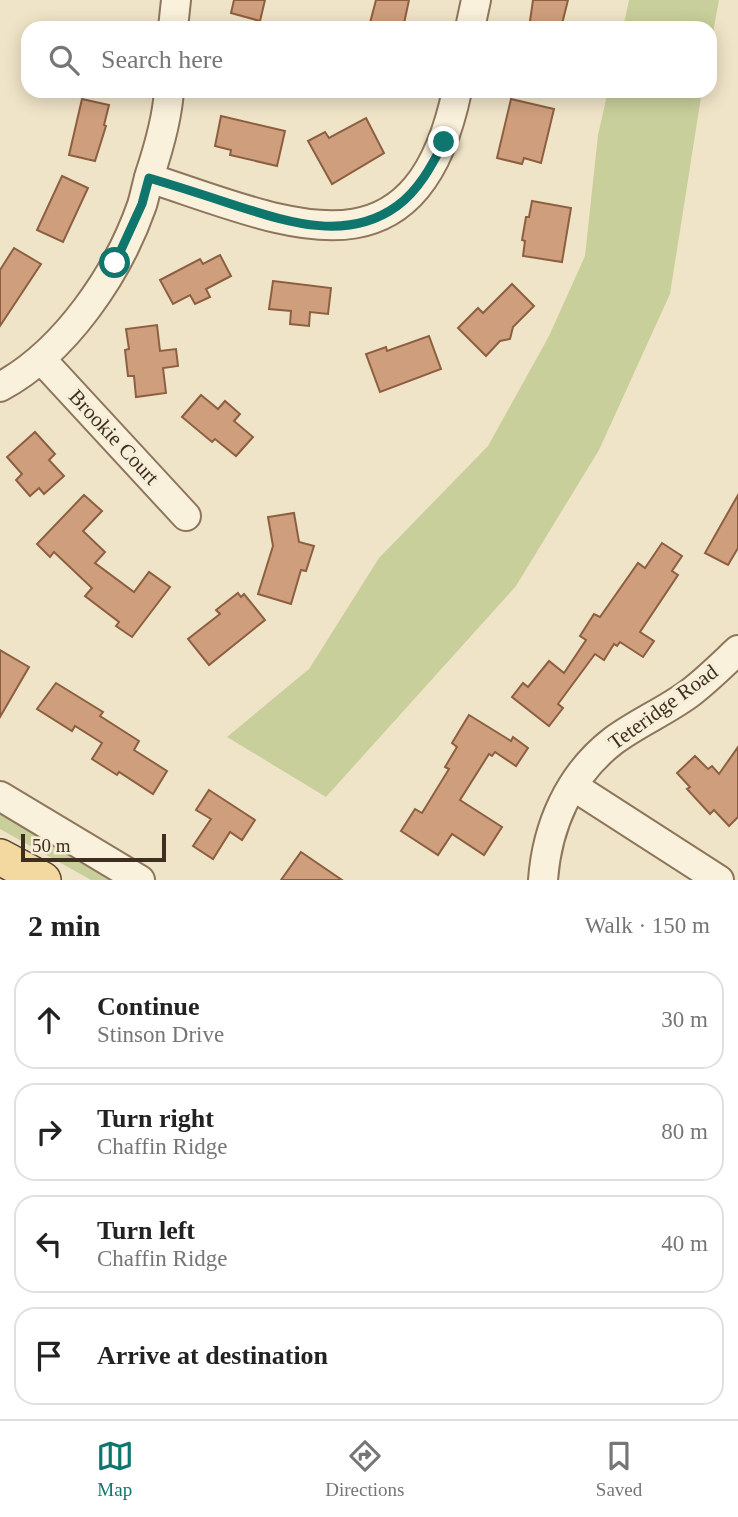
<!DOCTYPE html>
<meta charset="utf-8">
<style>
body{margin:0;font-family:"Times New Roman",serif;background:#f2f2f2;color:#222}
.scale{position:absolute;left:21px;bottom:18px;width:145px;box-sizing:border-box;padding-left:7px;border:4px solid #3d2e20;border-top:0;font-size:19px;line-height:24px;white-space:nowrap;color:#3d2e20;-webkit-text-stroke:5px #f7eed8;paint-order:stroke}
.stop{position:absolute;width:21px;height:21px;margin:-16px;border:5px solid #0f766e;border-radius:50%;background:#fff}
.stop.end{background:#0f766e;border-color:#fff;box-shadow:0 2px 7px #0008}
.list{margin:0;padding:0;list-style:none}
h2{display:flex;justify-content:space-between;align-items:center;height:91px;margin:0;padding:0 28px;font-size:30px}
h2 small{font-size:23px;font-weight:400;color:#767676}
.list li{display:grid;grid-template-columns:46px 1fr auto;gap:21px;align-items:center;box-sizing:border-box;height:98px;margin:0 14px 14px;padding:0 14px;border:2px solid #e0e0e0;border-radius:21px}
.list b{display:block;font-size:26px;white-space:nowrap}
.list p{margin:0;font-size:23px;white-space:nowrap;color:#767676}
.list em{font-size:23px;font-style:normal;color:#767676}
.icon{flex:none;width:38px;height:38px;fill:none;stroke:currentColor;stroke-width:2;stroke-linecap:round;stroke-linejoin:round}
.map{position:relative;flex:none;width:738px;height:880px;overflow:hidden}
.search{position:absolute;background:#fff;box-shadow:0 4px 18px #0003;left:21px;right:21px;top:21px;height:77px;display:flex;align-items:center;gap:18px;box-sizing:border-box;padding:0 24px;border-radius:21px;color:#767676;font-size:26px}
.sheet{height:539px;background:#fff}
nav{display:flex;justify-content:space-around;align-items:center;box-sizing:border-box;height:98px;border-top:2px solid #e0e0e0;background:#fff;font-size:19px;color:#767676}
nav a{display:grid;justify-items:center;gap:4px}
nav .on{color:#0f766e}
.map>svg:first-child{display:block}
</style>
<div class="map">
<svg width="738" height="880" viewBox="0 0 738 880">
<rect width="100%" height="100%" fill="#f0e4c8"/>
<g fill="#c9cf9b">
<polygon points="629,0 719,0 710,48 710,28 623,28"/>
<polygon points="608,91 702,91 670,294 599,450 516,586 326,797 227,737 309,669 379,558 488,446 549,336 585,256 598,135"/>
<polygon points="0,808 119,880 91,880 0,829"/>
</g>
<g fill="#cf9f7d" stroke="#8d5f41" stroke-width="2">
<polygon points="234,0 265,0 260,21 231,13"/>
<polygon points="376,0 409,0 403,28 370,23"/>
<polygon points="533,0 568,0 561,28 529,28"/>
<polygon points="82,99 109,105 104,125 106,126 95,161 69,155"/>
<polygon points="511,99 554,109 541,163 524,158 522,164 497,158"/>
<polygon points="221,116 285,131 277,166 230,155 231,150 215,146"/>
<polygon points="366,118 384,153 332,184 308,141 325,132 329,138"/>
<polygon points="62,176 88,188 63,242 37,230"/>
<polygon points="532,201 571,208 562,262 523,256 525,241 522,240 526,217 529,217"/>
<polygon points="14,248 41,264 0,326 0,270"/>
<polygon points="220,255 231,276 206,289 210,297 195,304 190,295 173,304 160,280 200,259 203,264"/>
<polygon points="273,281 331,288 328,314 310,312 309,326 290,324 291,311 269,309"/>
<polygon points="512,284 534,306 513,327 510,339 500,341 486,356 458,328 478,308 483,313"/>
<polygon points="157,325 160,351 176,349 178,366 163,368 166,393 136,397 134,376 128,376 125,350 129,349 126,329"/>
<polygon points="429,336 441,369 380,392 366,354 386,347 387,351"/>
<polygon points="201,395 218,409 225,401 240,414 234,421 253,437 236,456 215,439 212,442 182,417"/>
<polygon points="35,432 55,454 49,460 64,476 44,494 39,488 30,496 16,480 22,474 7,457"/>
<polygon points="84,495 102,511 83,531 105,552 95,563 134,592 149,572 170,587 132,637 116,626 119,622 85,596 92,588 54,552 50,557 37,544"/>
<polygon points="738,495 738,548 728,565 705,553"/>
<polygon points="294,513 299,542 314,546 306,571 301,570 291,604 258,594 273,546 268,517"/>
<polygon points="662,543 682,556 672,571 678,575 640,632 654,641 643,657 620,642 617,646 614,644 604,660 595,654 558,704 563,708 549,726 512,697 523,683 528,687 549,661 564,673 586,640 580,636 594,614 600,617 638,563 645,568"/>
<polygon points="238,593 241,597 244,594 265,620 209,665 188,639 220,614 216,610"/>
<polygon points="0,650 29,667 0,717"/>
<polygon points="56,683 103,712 100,716 139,741 134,750 167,771 153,794 119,772 117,775 92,759 102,743 75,726 72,731 37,709"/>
<polygon points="469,715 511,741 513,737 528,748 516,766 495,752 492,756 489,754 460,800 502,827 484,855 452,834 438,855 401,831 415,809 422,813 449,769 445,767 457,747 452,743"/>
<polygon points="738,747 738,817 729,826 714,810 710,814 687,789 690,787 677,773 695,756 708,769 712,766 719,774"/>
<polygon points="209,790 255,820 242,840 230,832 213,859 193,846 211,819 196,810"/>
<polygon points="301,852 342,880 281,880"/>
</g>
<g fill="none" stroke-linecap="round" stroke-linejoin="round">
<g stroke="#8d765c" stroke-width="32">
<g id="minor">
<polyline points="173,28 176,0"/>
<polyline points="470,28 476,0"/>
<path d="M 149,178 C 286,222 415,289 457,91"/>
<polyline points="41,359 186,516"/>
<path d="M 0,387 C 65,352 118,274 142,205 C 145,195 147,184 150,174 C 159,147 167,120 169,91"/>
<polyline points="573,786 719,880"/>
<polyline points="0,796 140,880"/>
<path d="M 543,880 C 547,826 569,775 613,741 C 637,723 666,711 690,693 C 707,680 722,665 738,650"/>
</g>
</g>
<g stroke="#5b4430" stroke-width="38">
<polyline id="major" points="0,857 43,880"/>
</g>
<use href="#minor" stroke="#faf1dc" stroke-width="28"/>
<use href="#major" stroke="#f3d9a0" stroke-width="35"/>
</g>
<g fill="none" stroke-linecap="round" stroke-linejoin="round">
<path stroke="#0f766e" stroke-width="9" d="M 115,263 L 142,204 L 149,178 C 176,186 204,195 231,204 C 285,221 346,243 397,206 C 419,190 432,165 444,142"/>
</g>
<g text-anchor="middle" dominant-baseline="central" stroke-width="7" stroke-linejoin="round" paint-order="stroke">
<g font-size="21" fill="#3d2e20" stroke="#f7eed8">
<text transform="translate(114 437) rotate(47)">Brookie Court</text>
<text transform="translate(663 707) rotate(-36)">Teteridge Road</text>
</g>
</g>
</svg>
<div class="scale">50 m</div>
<div class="stop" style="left:115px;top:263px"></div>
<div class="stop end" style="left:444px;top:142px"></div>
<div class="search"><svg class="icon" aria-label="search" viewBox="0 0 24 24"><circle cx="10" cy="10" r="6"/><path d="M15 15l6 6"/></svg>Search here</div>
</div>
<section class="sheet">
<h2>2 min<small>Walk · 150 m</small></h2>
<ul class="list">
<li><svg class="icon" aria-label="ahead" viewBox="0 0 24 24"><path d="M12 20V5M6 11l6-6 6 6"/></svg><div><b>Continue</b><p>Stinson Drive</p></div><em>30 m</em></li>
<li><svg class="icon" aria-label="right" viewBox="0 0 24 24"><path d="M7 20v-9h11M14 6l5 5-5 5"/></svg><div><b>Turn right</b><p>Chaffin Ridge</p></div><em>80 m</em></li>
<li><svg class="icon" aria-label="left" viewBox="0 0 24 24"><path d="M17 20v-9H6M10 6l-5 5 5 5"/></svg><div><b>Turn left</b><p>Chaffin Ridge</p></div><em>40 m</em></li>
<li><svg class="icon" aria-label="arrive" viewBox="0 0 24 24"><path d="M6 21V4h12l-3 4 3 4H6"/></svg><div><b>Arrive at destination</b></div></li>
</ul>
</section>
<nav>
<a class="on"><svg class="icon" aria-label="map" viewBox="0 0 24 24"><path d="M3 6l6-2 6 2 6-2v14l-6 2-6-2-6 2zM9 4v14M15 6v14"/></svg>Map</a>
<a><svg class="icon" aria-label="directions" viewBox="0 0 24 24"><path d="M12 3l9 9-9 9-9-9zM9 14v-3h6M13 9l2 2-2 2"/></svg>Directions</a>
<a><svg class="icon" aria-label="saved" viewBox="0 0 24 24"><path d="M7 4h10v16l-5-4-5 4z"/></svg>Saved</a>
</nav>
